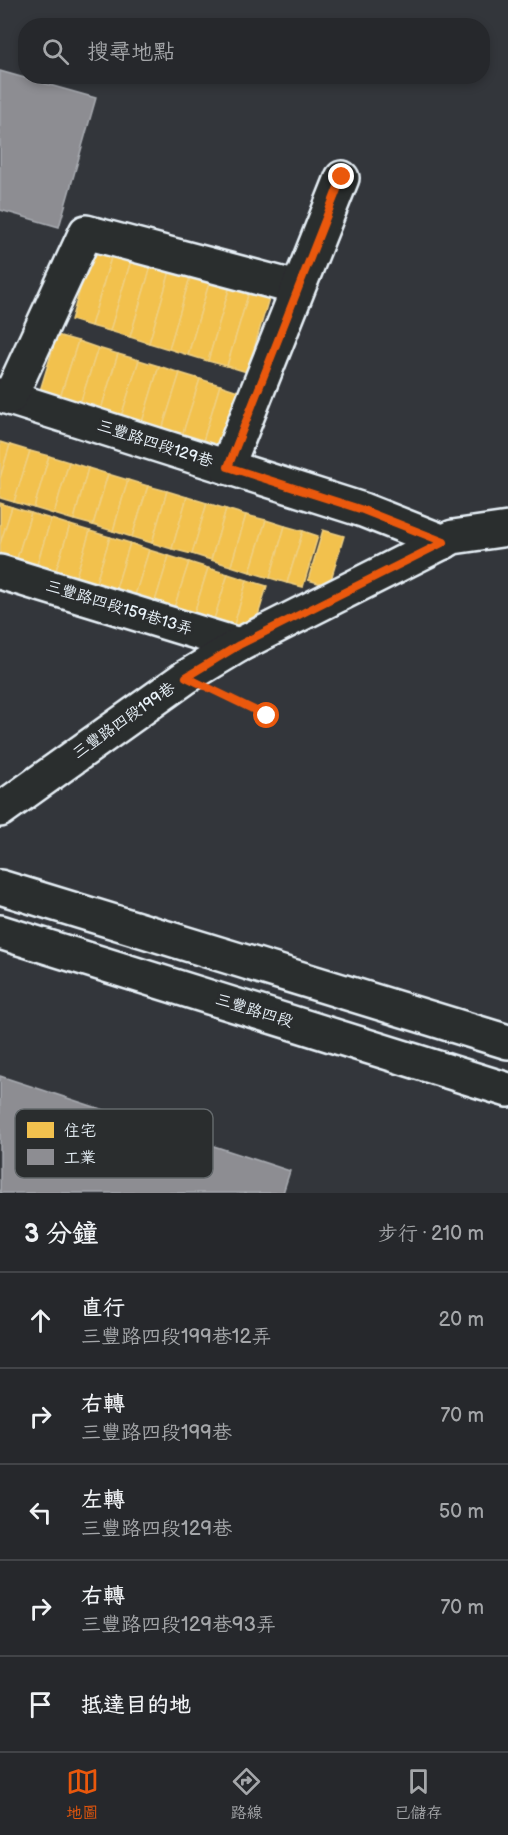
<!DOCTYPE html>
<html lang="zh-TW">
<meta charset="utf-8">
<style>
body{margin:0;font-family:"Balsamiq Sans","LXGW WenKai TC",sans-serif;background:#2e3034;color:#f1f3f6}
.stop{position:absolute;width:18px;height:18px;margin:-14px;border:4px solid #ea580c;border-radius:50%;background:#fff}
.stop.end{background:#ea580c;border-color:#fff;box-shadow:0 2px 6px #0008}
.list{margin:0;padding:0;list-style:none}
h2{display:flex;justify-content:space-between;align-items:center;height:78px;margin:0;padding:0 24px;font-size:26px}
h2 small{font-size:20px;font-weight:400;color:#a4a6a9}
.list li{display:grid;grid-template-columns:39px 1fr auto;gap:18px;align-items:center;box-sizing:border-box;height:96px;padding:0 24px;border-top:2px solid #424448}
.list b{display:block;font-size:22px;white-space:nowrap}
.list p{margin:0;font-size:20px;white-space:nowrap;color:#a4a6a9}
.list em{font-size:20px;font-style:normal;color:#a4a6a9}
.icon{flex:none;width:33px;height:33px;fill:none;stroke:currentColor;stroke-width:2;stroke-linecap:round;stroke-linejoin:round}
.map{position:relative;flex:none;width:508px;height:1193px;overflow:hidden}
.search{position:absolute;background:#26282c;box-shadow:0 3px 9px #0003;left:18px;right:18px;top:18px;height:66px;display:flex;align-items:center;gap:15px;box-sizing:border-box;padding:0 21px;border-radius:24px;color:#a4a6a9;font-size:22px}
.sheet{height:558px;background:#26282c}
nav{display:flex;justify-content:space-around;align-items:center;box-sizing:border-box;height:84px;border-top:2px solid #424448;background:#26282c;font-size:16px;color:#a4a6a9}
nav a{display:grid;justify-items:center;gap:3px}
nav .on{color:#ea580c}
.map>svg:first-child{display:block}
</style>
<div class="map">
<svg width="508" height="1193" viewBox="0 0 508 1193">
<rect width="100%" height="100%" fill="#33363b"/>
<filter id="ink" filterUnits="userSpaceOnUse"><feTurbulence type="fractalNoise" baseFrequency=".0167" numOctaves="2"/><feDisplacementMap in="SourceGraphic" scale="12" xChannelSelector="R" yChannelSelector="G"/><feConvolveMatrix kernelMatrix="1 2 1 2 8 2 1 2 1" color-interpolation-filters="sRGB"/></filter>
<g filter="url(#ink)">
<g fill="#f2c14e" stroke="#efcf81" stroke-width="1.5">
<polygon points="93,245 113,251 91,326 71,320"/>
<polygon points="113,251 132,257 110,331 91,326"/>
<polygon points="132,257 152,263 130,337 110,331"/>
<polygon points="152,263 171,268 149,343 130,337"/>
<polygon points="171,268 191,274 169,349 149,343"/>
<polygon points="191,274 210,280 188,355 169,349"/>
<polygon points="210,280 230,286 208,361 188,355"/>
<polygon points="230,286 249,292 227,366 208,361"/>
<polygon points="249,292 269,298 247,372 227,366"/>
<polygon points="57,335 78,341 58,404 38,397"/>
<polygon points="78,341 98,348 78,410 58,404"/>
<polygon points="98,348 118,354 99,416 78,410"/>
<polygon points="118,354 139,360 119,423 99,416"/>
<polygon points="139,360 159,366 140,429 119,423"/>
<polygon points="159,366 180,373 160,436 140,429"/>
<polygon points="180,373 200,379 180,442 160,436"/>
<polygon points="200,379 220,385 201,448 180,442"/>
<polygon points="220,385 241,392 221,454 201,448"/>
<polygon points="0,442 10,445 0,478"/>
<polygon points="10,445 30,451 14,502 0,498 0,478"/>
<polygon points="30,451 49,456 34,508 14,502"/>
<polygon points="49,456 69,462 54,514 34,508"/>
<polygon points="69,462 88,468 74,520 54,514"/>
<polygon points="88,468 108,474 93,525 74,520"/>
<polygon points="108,474 128,480 113,531 93,525"/>
<polygon points="128,480 148,486 132,537 113,531"/>
<polygon points="148,486 167,491 152,543 132,537"/>
<polygon points="167,491 187,497 172,549 152,543"/>
<polygon points="187,497 207,503 192,554 172,549"/>
<polygon points="0,503 12,507 0,544"/>
<polygon points="207,503 226,509 211,560 192,554"/>
<polygon points="12,507 31,513 15,565 0,561 0,544"/>
<polygon points="226,509 246,515 231,566 211,560"/>
<polygon points="31,513 51,519 35,571 15,565"/>
<polygon points="246,515 266,520 250,572 231,566"/>
<polygon points="51,519 70,525 54,577 35,571"/>
<polygon points="266,520 285,526 270,578 250,572"/>
<polygon points="70,525 90,531 74,583 54,577"/>
<polygon points="285,526 303,531 287,583 270,578"/>
<polygon points="323,530 344,536 329,586 308,580"/>
<polygon points="90,531 110,537 94,589 74,583"/>
<polygon points="303,531 318,536 303,587 287,583"/>
<polygon points="110,537 130,543 114,595 94,589"/>
<polygon points="130,543 149,550 133,602 114,595"/>
<polygon points="149,550 169,556 153,608 133,602"/>
<polygon points="169,556 189,562 172,614 153,608"/>
<polygon points="189,562 208,568 192,620 172,614"/>
<polygon points="208,568 228,574 212,626 192,620"/>
<polygon points="228,574 247,580 232,632 212,626"/>
<polygon points="247,580 267,586 251,638 232,632"/>
</g>
<g fill="#8d8d92" stroke="#a8abb1" stroke-width="1.5">
<polygon points="0,71 96,98 59,227 0,210"/>
<polygon points="0,1076 290,1171 283,1193 0,1193"/>
</g>
<g fill="none" stroke-linecap="round" stroke-linejoin="round">
<g stroke="#e8f1f8" stroke-width="38">
<g id="minor">
<polyline points="0,395 363,510 444,542"/>
<polyline points="10,397 86,232 297,288"/>
<polyline points="227,467 342,178"/>
<polyline points="0,572 239,645"/>
<polyline points="0,810 186,677 239,645 453,537 508,529"/>
</g>
</g>
<g stroke="#e8f1f8" stroke-width="38">
<g id="major">
<polyline points="0,887 508,1042"/>
<polyline points="0,932 508,1090"/>
</g>
</g>
<polyline stroke="#e8f1f8" stroke-width="4" stroke-dasharray="4.5 4.5" stroke-linecap="butt" points="219,693 267,716"/>
<use href="#minor" stroke="#2a2d2e" stroke-width="33"/>
<use href="#major" stroke="#2a2d2e" stroke-width="33"/>
</g>
</g>
<g fill="none" stroke-linecap="round" stroke-linejoin="round" filter="url(#ink)">
<polyline stroke="#ea580c" stroke-width="8" points="267,716 186,677 239,645 444,542 363,510 228,467 342,177"/>
</g>
<g text-anchor="middle" dominant-baseline="central" stroke-width="6" stroke-linejoin="round" paint-order="stroke">
<g font-size="16" fill="#e8f1f8" stroke="#2a2d2e">
<text transform="translate(155 444) rotate(18)">三豐路四段129巷</text>
<text transform="translate(119 608) rotate(17)">三豐路四段159巷13弄</text>
<text transform="translate(124 721) rotate(-35)">三豐路四段199巷</text>
<text transform="translate(254 1011) rotate(17)">三豐路四段</text>
</g>
</g>
<rect x="15" y="1109" width="198" height="69" rx="9" fill="#2a2d2e" stroke="#63686b" stroke-width="1.5"/>
<rect x="27" y="1122" width="27" height="16" fill="#f2c14e"/>
<rect x="27" y="1149" width="27" height="16" fill="#8d8d92"/>
<g font-size="16" fill="#e8f1f8">
<text x="64" y="1136">住宅</text>
<text x="64" y="1163">工業</text>
</g>
</svg>
<div class="stop" style="left:267px;top:716px"></div>
<div class="stop end" style="left:342px;top:177px"></div>
<div class="search"><svg class="icon" aria-label="search" viewBox="0 0 24 24"><circle cx="10" cy="10" r="6"/><path d="M15 15l6 6"/></svg>搜尋地點</div>
</div>
<section class="sheet">
<h2>3 分鐘<small>步行 · 210 m</small></h2>
<ul class="list">
<li><svg class="icon" aria-label="ahead" viewBox="0 0 24 24"><path d="M12 20V5M6 11l6-6 6 6"/></svg><div><b>直行</b><p>三豐路四段199巷12弄</p></div><em>20 m</em></li>
<li><svg class="icon" aria-label="right" viewBox="0 0 24 24"><path d="M7 20v-9h11M14 6l5 5-5 5"/></svg><div><b>右轉</b><p>三豐路四段199巷</p></div><em>70 m</em></li>
<li><svg class="icon" aria-label="left" viewBox="0 0 24 24"><path d="M17 20v-9H6M10 6l-5 5 5 5"/></svg><div><b>左轉</b><p>三豐路四段129巷</p></div><em>50 m</em></li>
<li><svg class="icon" aria-label="right" viewBox="0 0 24 24"><path d="M7 20v-9h11M14 6l5 5-5 5"/></svg><div><b>右轉</b><p>三豐路四段129巷93弄</p></div><em>70 m</em></li>
<li><svg class="icon" aria-label="arrive" viewBox="0 0 24 24"><path d="M6 21V4h12l-3 4 3 4H6"/></svg><div><b>抵達目的地</b></div></li>
</ul>
</section>
<nav>
<a class="on"><svg class="icon" aria-label="map" viewBox="0 0 24 24"><path d="M3 6l6-2 6 2 6-2v14l-6 2-6-2-6 2zM9 4v14M15 6v14"/></svg>地圖</a>
<a><svg class="icon" aria-label="directions" viewBox="0 0 24 24"><path d="M12 3l9 9-9 9-9-9zM9 14v-3h6M13 9l2 2-2 2"/></svg>路線</a>
<a><svg class="icon" aria-label="saved" viewBox="0 0 24 24"><path d="M7 4h10v16l-5-4-5 4z"/></svg>已儲存</a>
</nav>
